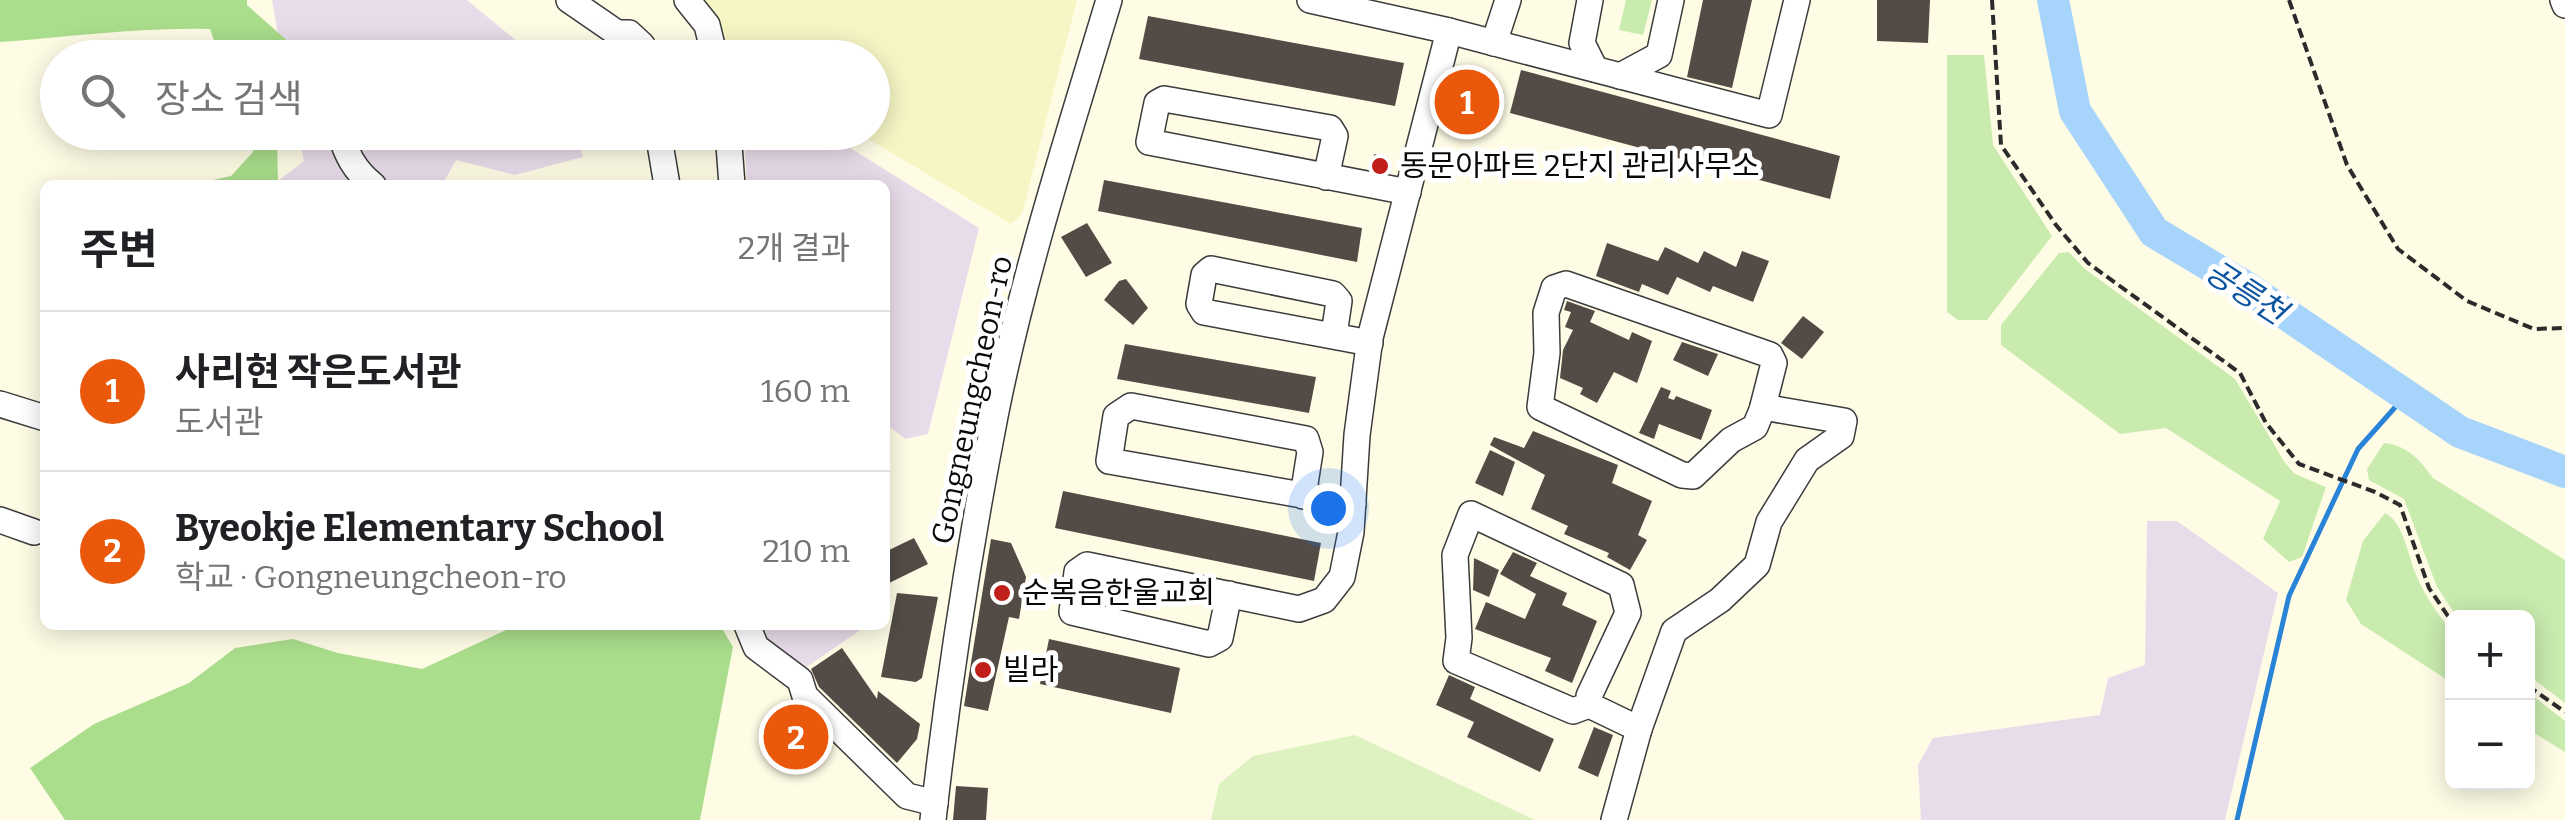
<!DOCTYPE html>
<html lang="ko">
<meta charset="utf-8">
<style>
body{margin:0;font-family:Bitter,"Noto Sans KR",serif;background:#f6f6f6;color:#202124}
.controls{position:absolute;right:30px;bottom:30px;display:grid;overflow:hidden;border-radius:15px;box-shadow:0 5px 25px #0003}
.controls button{width:90px;height:90px;display:grid;place-items:center;padding:0;border:0;border-bottom:2px solid #e0e0e0;background:#fff;color:#202124;font:50px sans-serif}
.you{position:absolute;left:1328px;top:508px;width:35px;height:35px;margin:-25px;border:8px solid #fff;border-radius:50%;background:#1a73e8;box-shadow:0 0 0 15px #1a73e833}
.badge{display:grid;place-items:center;width:65px;height:65px;border-radius:50%;background:#ea580c;color:#fff;font-size:32px;font-weight:700}
.pin{position:absolute;translate:-50% -50%;border:5px solid #fff;box-shadow:0 2px 10px #0006}
.list{margin:0;padding:0;list-style:none}
h2{display:flex;justify-content:space-between;align-items:center;height:130px;margin:0;padding:0 40px;font-size:42px}
h2 small{font-size:32px;font-weight:400;color:#757577}
.list li{display:grid;grid-template-columns:65px 1fr auto;gap:30px;align-items:center;box-sizing:border-box;height:160px;padding:0 40px;border-top:2px solid #e0e0e0}
.list b{display:block;font-size:38px;white-space:nowrap}
.list p{margin:0;font-size:32px;white-space:nowrap;color:#757577}
.list em{font-size:32px;font-style:normal;color:#757577}
.icon{flex:none;width:55px;height:55px;fill:none;stroke:currentColor;stroke-width:2;stroke-linecap:round;stroke-linejoin:round}
.map{position:relative;flex:none;width:2565px;height:820px;overflow:hidden}
.search{position:absolute;background:#fff;box-shadow:0 5px 25px #0003;left:40px;top:40px;width:850px;height:110px;display:flex;align-items:center;gap:25px;box-sizing:border-box;padding:0 35px;border-radius:55px;color:#757577;font-size:38px}
.panel{position:absolute;background:#fff;box-shadow:0 5px 25px #0003;left:40px;top:180px;width:850px;height:450px;border-radius:15px}
.map>svg:first-child{display:block}
</style>
<div class="map">
<svg width="2565" height="820" viewBox="0 0 2565 820">
<rect width="100%" height="100%" fill="#fffce6"/>
<g fill="#e9dcea">
<polygon points="272,0 467,0 536,57 282,57"/>
<polygon points="298,133 576,133 583,157 515,175 456,160 442,185 273,185 304,161"/>
<polygon points="744,133 826,133 979,228 928,434 905,439 885,423 885,185 747,185"/>
<polygon points="2147,521 2177,521 2278,593 2225,820 1921,820 1918,765 1933,738 2100,715 2108,678 2145,665"/>
<polygon points="743,625 865,625 866,626 788,680"/>
</g>
<polygon fill="#f6f6c5" points="696,0 1077,0 1022,214 1011,224 858,133 872,132 872,58 739,57"/>
<g fill="#c9ebae">
<polygon points="1626,0 1652,0 1643,35 1619,30"/>
<polygon points="1947,55 1984,55 1993,145 2052,236 1987,320 1958,320 1947,312"/>
<polygon points="2069,252 2085,269 2235,379 2285,463 2295,474 2326,487 2302,557 2289,562 2263,539 2280,501 2166,428 2120,434 2001,345 2001,325 2059,253"/>
<path d="M 2384,443 C 2407,445 2420,460 2433,478 L 2565,560 L 2565,703 L 2528,675 L 2528,618 L 2457,617 L 2437,587 L 2404,499 L 2369,480 L 2367,469 Z"/>
<path d="M 2385,513 C 2404,522 2408,557 2417,577 C 2426,597 2438,615 2452,631 L 2452,683 L 2361,624 L 2346,600 L 2363,541 Z"/>
<polygon points="2528,692 2565,721 2565,752 2528,729"/>
</g>
<g fill="#aadd8c">
<path d="M 0,0 L 247,0 L 247,5 L 291,44 L 291,57 L 220,57 L 210,29 C 139,27 70,37 0,42 Z"/>
<polygon points="252,133 277,133 278,185 190,185 231,176 253,152"/>
<polygon points="517,625 720,625 733,647 700,820 65,820 30,768 94,724 189,683 235,648 293,639 338,653 422,669"/>
</g>
<polygon fill="#ddf2c0" points="1355,735 1535,820 1211,820 1219,784 1253,756"/>
<g fill="none" stroke-linecap="round" stroke-linejoin="round">
<polyline stroke="#2983d6" stroke-width="5" points="2237,820 2289,596 2358,449 2406,395"/>
<polyline stroke="#a7d4fa" stroke-width="32" points="2053,0 2075,111 2154,232 2246,287 2460,432 2565,472"/>
</g>
<g fill="#534b45">
<polygon points="1703,0 1752,0 1732,88 1687,77"/>
<polygon points="1877,0 1930,0 1928,43 1877,41"/>
<polygon points="1148,16 1404,63 1395,106 1139,59"/>
<polygon points="1521,70 1840,156 1830,199 1510,113"/>
<polygon points="1460,79 1482,85 1473,124 1451,118"/>
<polygon points="1374,154 1389,158 1387,171 1372,168"/>
<polygon points="1104,180 1362,228 1357,262 1098,211"/>
<polygon points="1087,223 1112,263 1086,277 1061,237"/>
<polygon points="1607,243 1658,261 1665,247 1698,263 1704,251 1736,267 1742,251 1769,261 1753,302 1713,286 1710,292 1677,277 1668,295 1642,284 1639,292 1596,276"/>
<polygon points="1126,279 1148,308 1133,325 1104,300 1119,281"/>
<polygon points="1567,301 1595,311 1590,322 1629,340 1632,332 1652,341 1637,383 1614,372 1597,403 1580,394 1583,388 1560,378 1563,350 1573,330 1565,327 1571,312 1564,310"/>
<polygon points="1803,316 1824,332 1802,359 1781,343"/>
<polygon points="1682,342 1718,354 1708,376 1673,360"/>
<polygon points="1125,344 1316,377 1309,413 1117,379"/>
<polygon points="1661,387 1671,391 1668,398 1674,400 1676,396 1712,410 1701,440 1659,424 1654,439 1639,433"/>
<polygon points="1533,431 1618,465 1612,483 1652,501 1638,535 1647,540 1630,570 1607,557 1609,553 1564,534 1568,526 1531,509 1545,475 1490,445 1494,437 1524,448"/>
<polygon points="1490,450 1515,462 1503,496 1475,483"/>
<polygon points="1063,491 1321,543 1314,581 1055,528"/>
<polygon points="914,538 928,564 885,585 885,552"/>
<polygon points="991,539 1011,543 1026,577 1019,619 1009,617 988,711 964,706"/>
<polygon points="1513,552 1537,563 1530,576 1567,593 1562,605 1597,621 1572,683 1545,671 1551,658 1475,629 1486,602 1525,619 1536,594 1500,574"/>
<polygon points="1474,558 1499,570 1489,597 1473,590"/>
<polygon points="897,593 938,597 922,678 916,682 881,677"/>
<polygon points="1049,639 1180,668 1171,713 1040,684"/>
<polygon points="842,648 877,699 878,691 920,724 917,739 897,763 819,687 811,669"/>
<polygon points="1449,675 1475,687 1470,699 1554,739 1540,772 1467,737 1474,722 1436,705"/>
<polygon points="1594,727 1613,735 1598,777 1578,768"/>
<polygon points="956,786 988,788 986,820 953,820"/>
</g>
<g fill="none" stroke-linecap="round" stroke-linejoin="round">
<g stroke="#3c3c3c" stroke-width="28">
<g id="minor">
<polyline points="569,0 617,33 629,33 642,45 645,58"/>
<polyline points="687,0 707,25 715,58"/>
<polyline points="1590,0 1582,43 1595,69"/>
<polyline points="2563,0 2565,5"/>
<polyline points="1449,31 1769,115 1797,0"/>
<polyline points="1494,43 1508,0"/>
<polyline points="1620,76 1659,55 1671,0"/>
<path d="M 340,132 C 346,154 355,171 373,185"/>
<polyline points="658,132 667,185"/>
<polyline points="728,132 732,185"/>
<polyline points="1326,177 1335,136 1330,128 1164,99 1157,103 1149,142 1408,192"/>
<polygon points="1566,284 1770,355 1774,363 1762,410 1755,427 1731,440 1693,476 1682,475 1540,407 1547,353 1546,313 1554,288"/>
<polyline points="1334,335 1339,301 1333,294 1211,269 1204,275 1199,304 1204,312 1370,343"/>
<polyline points="0,404 45,418"/>
<polyline points="1303,496 1310,452 1306,439 1131,406 1116,416 1109,461 1353,504"/>
<polyline points="0,520 34,532"/>
<polyline points="1229,594 1220,638 1209,644 1072,612 1077,572 1087,565 1299,609 1324,600 1342,577 1351,532 1357,435 1370,338 1449,31 1310,0"/>
<polyline points="747,625 756,647 800,680 805,696 907,796 935,803"/>
<polyline points="1589,705 1589,696 1628,613 1621,585 1471,514 1455,555 1459,638 1456,661 1573,711 1589,705 1639,729 1614,820"/>
<polyline points="1639,729 1674,631 1720,600 1757,565 1769,522 1807,460 1841,436 1844,421 1763,407"/>
<path d="M 933,820 C 948,685 969,550 995,416 C 1023,275 1068,137 1109,0"/>
</g>
</g>
<g stroke="#2b2b2b" stroke-width="4" stroke-dasharray="10 5" stroke-linecap="butt">
<polyline points="1992,0 2001,145 2056,225 2088,263 2240,373 2266,423 2299,464 2375,492 2400,505 2429,588 2452,622"/>
<polyline points="2289,0 2347,165 2398,249 2467,301 2534,329 2565,328"/>
<polyline points="2528,686 2565,712"/>
</g>
<use href="#minor" stroke="#fff" stroke-width="25"/>
</g>
<g fill="#c11f1a" stroke="#fff" stroke-width="4">
<circle cx="1380" cy="166" r="10"/>
<circle cx="1002" cy="593" r="10"/>
<circle cx="983" cy="670" r="10"/>
</g>
<g text-anchor="middle" dominant-baseline="central" stroke-width="10" stroke-linejoin="round" paint-order="stroke">
<g font-size="30" fill="#090909" stroke="#fff" text-anchor="start">
<text x="1400" y="166">동문아파트 2단지 관리사무소</text>
<text x="1022" y="593">순복음한울교회</text>
<text x="1003" y="670">빌라</text>
</g>
<g font-size="30" fill="#090909" stroke="#fff">
<text transform="translate(972 400) rotate(-78)">Gongneungcheon-ro</text>
</g>
<g font-size="32" font-style="italic" fill="#0d55a1" stroke="#fff">
<text transform="translate(2246 292) rotate(33)">공릉천</text>
</g>
</g>
</svg>
<div class="controls">
<button>+</button>
<button>−</button>
</div>
<div class="you"></div>
<div class="pin badge" style="left:1467px;top:102px">1</div>
<div class="pin badge" style="left:796px;top:737px">2</div>
<div class="search"><svg class="icon" aria-label="search" viewBox="0 0 24 24"><circle cx="10" cy="10" r="6"/><path d="M15 15l6 6"/></svg>장소 검색</div>
<section class="panel">
<h2>주변<small>2개 결과</small></h2>
<ul class="list">
<li><span class="badge">1</span><div><b>사리현 작은도서관</b><p>도서관</p></div><em>160 m</em></li>
<li><span class="badge">2</span><div><b>Byeokje Elementary School</b><p>학교 · Gongneungcheon-ro</p></div><em>210 m</em></li>
</ul>
</section>
</div>
